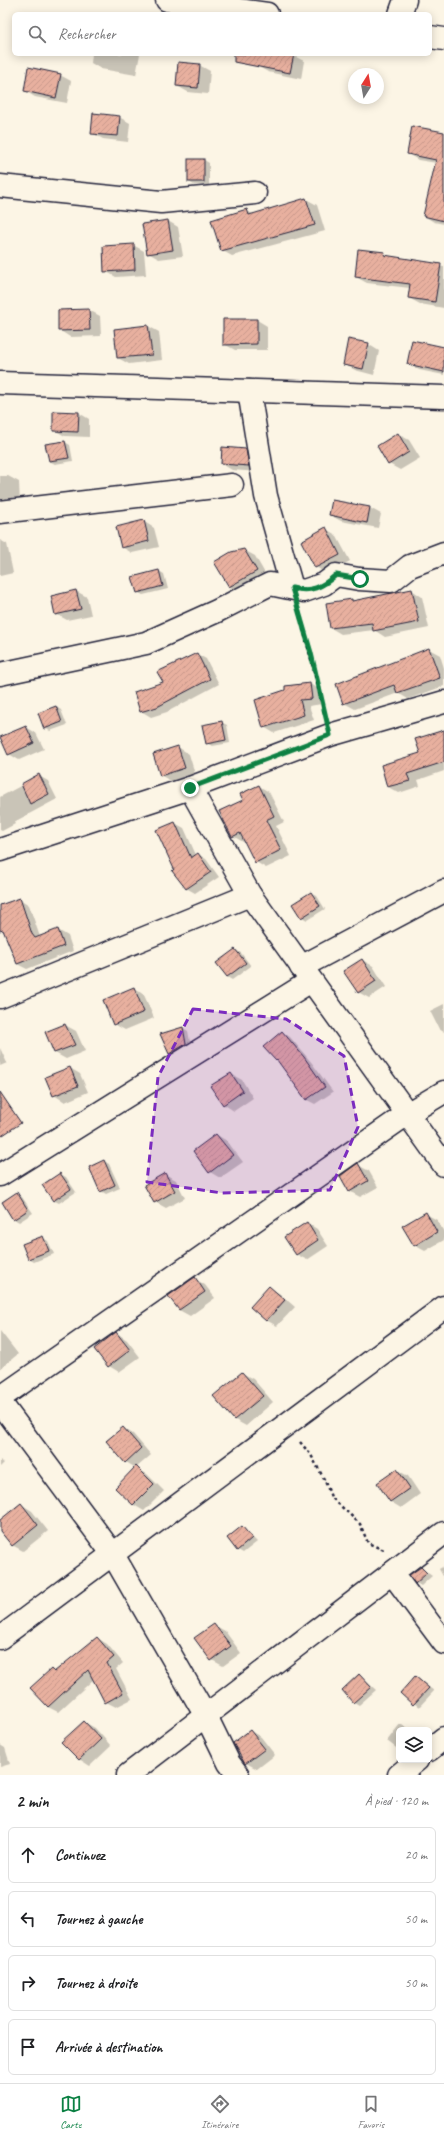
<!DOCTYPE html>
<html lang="fr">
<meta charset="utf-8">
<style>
body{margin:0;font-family:Caveat,sans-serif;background:#f2f2f2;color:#202124}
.controls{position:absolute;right:12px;bottom:12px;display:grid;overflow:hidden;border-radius:6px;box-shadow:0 2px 10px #0003}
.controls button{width:36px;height:36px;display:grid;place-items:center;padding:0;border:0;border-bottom:1px solid #e0e0e0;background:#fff;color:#202124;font:20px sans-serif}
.compass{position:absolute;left:348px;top:68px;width:36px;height:36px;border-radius:50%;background:#fff;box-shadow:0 2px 10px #0003;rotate:11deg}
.stop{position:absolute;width:12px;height:12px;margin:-9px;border:3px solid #0b8043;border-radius:50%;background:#fff}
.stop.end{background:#0b8043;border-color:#fff;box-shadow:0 1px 4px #0008}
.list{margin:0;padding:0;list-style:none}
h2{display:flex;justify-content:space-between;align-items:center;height:52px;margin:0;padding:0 16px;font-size:17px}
h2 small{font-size:13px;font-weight:400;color:#757577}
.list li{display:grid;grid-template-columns:26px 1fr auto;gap:12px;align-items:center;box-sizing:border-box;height:56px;margin:0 8px 8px;padding:0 8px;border:1px solid #e0e0e0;border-radius:6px}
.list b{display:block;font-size:15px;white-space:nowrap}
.list em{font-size:13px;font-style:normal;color:#757577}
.icon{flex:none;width:22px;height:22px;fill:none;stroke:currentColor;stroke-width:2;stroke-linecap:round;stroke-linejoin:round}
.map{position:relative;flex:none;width:444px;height:1775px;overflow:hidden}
.search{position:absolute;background:#fff;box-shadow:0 2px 10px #0003;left:12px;right:12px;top:12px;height:44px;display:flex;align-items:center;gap:10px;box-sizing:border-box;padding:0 14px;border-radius:6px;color:#757577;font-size:15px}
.sheet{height:308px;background:#fff}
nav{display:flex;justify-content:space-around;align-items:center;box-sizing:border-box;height:56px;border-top:1px solid #e0e0e0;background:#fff;font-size:11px;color:#757577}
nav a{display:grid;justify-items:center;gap:2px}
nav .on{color:#0b8043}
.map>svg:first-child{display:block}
</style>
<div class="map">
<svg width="444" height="1775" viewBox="0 0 444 1775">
<defs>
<pattern id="building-hatch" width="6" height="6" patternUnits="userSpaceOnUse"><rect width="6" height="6" fill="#e8b09f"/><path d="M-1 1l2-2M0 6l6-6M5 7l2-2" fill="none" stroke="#c7978a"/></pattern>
</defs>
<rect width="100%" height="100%" fill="#fcf5e5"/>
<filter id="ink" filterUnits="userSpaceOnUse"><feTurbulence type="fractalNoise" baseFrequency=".025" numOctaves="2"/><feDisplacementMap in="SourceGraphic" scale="8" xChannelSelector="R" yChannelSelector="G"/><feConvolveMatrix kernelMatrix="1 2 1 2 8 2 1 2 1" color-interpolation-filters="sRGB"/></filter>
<g filter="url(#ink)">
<g fill="#0003">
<polygon points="92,54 140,54 136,75 101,69 91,63"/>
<polygon points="259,54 290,54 304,61 301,79 268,72 257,66"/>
<polygon points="199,65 210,71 208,94 188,92 177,86"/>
<polygon points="60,75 71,81 67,103 35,97 25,91"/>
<polygon points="119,117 130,123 128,142 103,139 92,133"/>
<polygon points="444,136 444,224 434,222 424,216 437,163 418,160 408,154"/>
<polygon points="204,160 209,163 209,185 194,185 189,182"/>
<polygon points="306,199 317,205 325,231 232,256 221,250 247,211 253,214"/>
<polygon points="168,221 178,227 183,256 159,259 148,253"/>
<polygon points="133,245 144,251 146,275 116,277 105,271"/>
<polygon points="384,253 393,258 444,267 444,308 420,304 409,298 410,288 367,283 356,277"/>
<polygon points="89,310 100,316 101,336 70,337 59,330 59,311"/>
<polygon points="257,320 267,326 267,350 235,350 224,344"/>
<polygon points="148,326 159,332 162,360 129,364 118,358"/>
<polygon points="368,344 379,351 374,375 355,370 344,364"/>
<polygon points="444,348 444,375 419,370 408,364"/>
<polygon points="79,413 89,419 89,437 65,436 54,430"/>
<polygon points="398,434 409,440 420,458 400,470 389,464"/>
<polygon points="65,442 70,445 73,461 55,464 49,461"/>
<polygon points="245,450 256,456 259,472 232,470 222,464"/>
<polygon points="0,476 8,476 19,482 20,504 0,510"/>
<polygon points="333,501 370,508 381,514 378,528 341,521 330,515"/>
<polygon points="143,521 154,528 159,547 132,553 122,547"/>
<polygon points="326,529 336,535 350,561 327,574 316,567"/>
<polygon points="0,540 7,544 13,573 0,576"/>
<polygon points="244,550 255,556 267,577 240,593 229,586"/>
<polygon points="159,571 164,574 168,589 143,595 137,592"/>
<polygon points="412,590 422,597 429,628 385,637 374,630 341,634 331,628 352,600 354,602"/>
<polygon points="76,591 87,597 91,615 67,620 56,614"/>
<polygon points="429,649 440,655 444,668 444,686 408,699 398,693 355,709 344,703"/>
<polygon points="197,654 206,659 219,684 167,712 151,717 141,711 164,683"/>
<polygon points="310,684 320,690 322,704 309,706 314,720 274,733 264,727 287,691 286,687"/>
<polygon points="56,707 61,710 67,725 50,731 45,728"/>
<polygon points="221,722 227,725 230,743 212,746 207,743"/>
<polygon points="26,727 36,733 44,749 19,760 9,754"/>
<polygon points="444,731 444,771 418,780 420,786 399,793 388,787 382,766 421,754"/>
<polygon points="178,747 189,754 195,774 171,781 160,775"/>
<polygon points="39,776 48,781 57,799 14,822 15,824 2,831 0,830 0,797"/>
<polygon points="259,786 269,792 284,822 276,826 291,856 266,868 256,862 245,841 243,842 233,836 245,800"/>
<polygon points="175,823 184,828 196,855 198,854 206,859 219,877 195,893 186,888 176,870"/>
<polygon points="311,893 317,896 325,909 307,920 302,917"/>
<polygon points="20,899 29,905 40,937 58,930 68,936 73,951 27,969 17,964 6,933 0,928 0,906"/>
<polygon points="235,950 241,953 251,966 232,980 227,977"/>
<polygon points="362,960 373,966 386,987 369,998 358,992"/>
<polygon points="134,988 144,995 154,1018 125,1030 114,1024"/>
<polygon points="444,1004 444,1032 439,1029 430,1011"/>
<polygon points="65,1025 76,1031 85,1051 66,1059 55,1053 47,1033"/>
<polygon points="183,1028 188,1031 191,1047 175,1056 170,1053"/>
<polygon points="282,1032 290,1037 312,1063 333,1092 315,1104 307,1100 280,1063 265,1047"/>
<polygon points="0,1048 7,1063 0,1066"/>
<polygon points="70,1068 80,1074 88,1092 65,1102 54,1095"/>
<polygon points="231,1074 242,1080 253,1098 234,1111 223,1104"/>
<polygon points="217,1135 227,1141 243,1162 220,1178 210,1172"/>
<polygon points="104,1161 109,1164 120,1188 106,1194 101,1191"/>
<polygon points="358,1165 369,1171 378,1187 360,1197 349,1191"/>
<polygon points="60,1174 66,1177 76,1192 59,1203 53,1200"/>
<polygon points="165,1174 176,1180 185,1198 166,1208 155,1202"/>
<polygon points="17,1194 22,1197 33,1213 19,1222 14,1219"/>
<polygon points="426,1214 437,1220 444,1232 444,1240 425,1251 414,1245"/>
<polygon points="307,1223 317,1229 328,1246 307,1260 296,1254"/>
<polygon points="43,1238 48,1241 54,1254 34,1262 29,1259 23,1245"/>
<polygon points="195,1279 205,1285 215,1298 190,1316 179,1310"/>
<polygon points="270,1288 280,1294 295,1307 277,1326 266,1320"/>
<polygon points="0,1331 18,1354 0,1369"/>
<polygon points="117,1333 127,1340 140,1357 119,1372 109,1366"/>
<polygon points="242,1373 253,1379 273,1402 246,1426 235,1420 215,1396"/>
<polygon points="123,1428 133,1434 151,1455 136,1468 147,1474 164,1491 144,1511 134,1505 116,1488 136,1468 126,1462"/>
<polygon points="0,1460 4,1463 0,1467"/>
<polygon points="397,1470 408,1476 420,1494 401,1508 391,1502 378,1484"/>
<polygon points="21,1504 32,1511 48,1531 23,1551 12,1545 0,1530 0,1521"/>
<polygon points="242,1527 257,1542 243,1553 238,1550"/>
<polygon points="444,1566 444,1578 439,1569"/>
<polygon points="421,1568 432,1576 421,1586 416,1583"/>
<polygon points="214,1625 225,1631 241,1653 223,1666 212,1660"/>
<polygon points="97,1638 107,1644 123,1663 116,1669 132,1699 116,1707 106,1702 94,1679 58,1712 48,1707 51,1670 55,1672"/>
<polygon points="359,1675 376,1690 359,1705 354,1702"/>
<polygon points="416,1677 434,1691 419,1707 401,1693"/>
<polygon points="84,1722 95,1728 111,1746 90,1766 79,1759"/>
<polygon points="400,1724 411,1730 399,1730 399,1750 387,1741"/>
<polygon points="250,1731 261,1737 275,1755 257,1769 246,1763 234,1743"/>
<polygon points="0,1745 5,1748 10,1764 0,1767"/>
</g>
<g fill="url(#building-hatch)" stroke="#22223b">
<polygon points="234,54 294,54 290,73 234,62"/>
<polygon points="178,62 200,64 198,88 176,86"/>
<polygon points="28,67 61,74 56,98 24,91"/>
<polygon points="93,113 120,116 118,136 91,134"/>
<polygon points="412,126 444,132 444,221 423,216 436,160 407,154"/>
<rect x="188" y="159" width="16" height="23"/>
<polygon points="306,198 315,225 221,251 211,220 247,209 249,215"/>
<polygon points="168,220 173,250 147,254 142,224"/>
<polygon points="134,244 135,270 104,272 103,246"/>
<polygon points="358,249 385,252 384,255 441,264 435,302 408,298 410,284 355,277"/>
<polygon points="89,309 90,330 58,331 58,310"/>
<polygon points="223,319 257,319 257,344 223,345"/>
<polygon points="148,325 152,355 117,358 114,329"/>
<polygon points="348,339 369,343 363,369 343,365"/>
<polygon points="412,340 444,347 444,372 407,364"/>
<polygon points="53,411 79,412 78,432 53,431"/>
<polygon points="398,433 409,452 388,465 377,446"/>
<polygon points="65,441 69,458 49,461 45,444"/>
<polygon points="222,447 246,449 249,466 221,464"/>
<polygon points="332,500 370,507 367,523 329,515"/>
<polygon points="144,520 149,541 121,548 116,527"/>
<polygon points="326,527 340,555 315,568 301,541"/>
<polygon points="244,549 257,571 229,587 214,562 231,552"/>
<polygon points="159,570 163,586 137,593 132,577"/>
<polygon points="412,589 419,622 373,631 372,623 330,628 326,603 352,599 352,601"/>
<polygon points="76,590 81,609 55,615 51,596"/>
<polygon points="429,648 440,678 397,693 394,685 343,704 336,684"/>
<polygon points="197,653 210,679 157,707 140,712 134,692 163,682 157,672"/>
<polygon points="310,683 312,699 300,700 304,715 263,728 255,700 285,690 285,686"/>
<polygon points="56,706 62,722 44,729 38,713"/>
<polygon points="222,721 226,740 206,744 202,725"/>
<polygon points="26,726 34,743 8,755 0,737"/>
<polygon points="444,730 444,762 407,774 410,781 387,787 381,765 420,753 415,739"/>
<polygon points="178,746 185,768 160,776 153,754"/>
<polygon points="39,774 49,794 30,804 21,784"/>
<polygon points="259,785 274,816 266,820 281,850 255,863 240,833 232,837 219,811 243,800 240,794"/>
<polygon points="175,822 191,858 198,853 211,872 186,889 172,871 174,869 156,830"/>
<polygon points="311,892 320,906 301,918 292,904"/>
<polygon points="20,898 32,934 35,938 58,929 64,946 17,964 3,930 0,931 0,905"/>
<polygon points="235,949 246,963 227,977 216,963"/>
<polygon points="362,959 376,981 358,993 343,971"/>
<polygon points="134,987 144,1012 113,1025 103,1000"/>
<polygon points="65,1024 75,1045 54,1053 45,1032"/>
<polygon points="183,1027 186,1044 169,1054 160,1034"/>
<polygon points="282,1031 304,1057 325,1087 306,1100 277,1060 276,1061 263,1047"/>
<polygon points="70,1067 78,1086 53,1096 45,1077"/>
<polygon points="231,1073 243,1091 223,1105 210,1086"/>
<polygon points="0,1092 21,1123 0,1137"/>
<polygon points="216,1134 233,1155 209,1173 193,1151"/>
<polygon points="104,1160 115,1185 100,1192 89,1167"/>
<polygon points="358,1163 368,1181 349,1192 340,1176"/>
<polygon points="60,1173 71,1189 53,1201 42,1185"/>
<polygon points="165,1173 175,1191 154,1203 144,1185"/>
<polygon points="17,1192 28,1210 13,1220 2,1202"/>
<polygon points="426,1212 437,1232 414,1246 402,1226"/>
<polygon points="307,1222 318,1240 296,1255 284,1237"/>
<polygon points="43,1236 49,1251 28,1259 22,1244"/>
<polygon points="195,1277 205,1292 179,1310 168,1296"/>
<polygon points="269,1286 285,1300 266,1321 250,1307"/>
<polygon points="116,1332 130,1350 108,1367 94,1349"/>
<polygon points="242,1372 263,1396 234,1420 213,1396"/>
<polygon points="123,1427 141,1448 125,1463 106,1441"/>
<polygon points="136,1466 154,1484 133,1505 115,1488"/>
<polygon points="397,1469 410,1488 390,1502 377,1483"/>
<polygon points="21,1503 38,1525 12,1546 0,1531 0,1520"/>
<polygon points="242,1526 252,1538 237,1551 227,1538"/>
<polygon points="421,1567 427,1573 415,1584 409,1575"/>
<polygon points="214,1624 231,1646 211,1661 194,1638"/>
<polygon points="97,1637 114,1657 107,1663 123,1693 105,1703 88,1670 48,1707 30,1688 51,1669 54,1672"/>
<polygon points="359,1674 371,1687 353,1703 342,1690"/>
<polygon points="415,1676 429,1688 413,1705 400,1693"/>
<polygon points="84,1721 101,1739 79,1760 61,1742"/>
<polygon points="250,1730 265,1749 245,1764 233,1743"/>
</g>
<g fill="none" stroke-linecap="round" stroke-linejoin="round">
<g stroke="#22223b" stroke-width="25">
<g id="minor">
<polyline points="167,0 267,14"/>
<polyline points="400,14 405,0"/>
<polyline points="430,37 444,39"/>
<polyline points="0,186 161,202 255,193"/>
<polyline points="0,383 444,397"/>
<polyline points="249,391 266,496 292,588"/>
<polyline points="0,512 232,485"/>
<polyline points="0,674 146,643 217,611 270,584 304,591 324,584 336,575 359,579 391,581 410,566 444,553"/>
<polyline points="190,788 250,895"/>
<polyline points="0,850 190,788 330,735 444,702"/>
<polyline points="301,967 444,891"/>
<polyline points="0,997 250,895 444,1165"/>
<polyline points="0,1175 311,981"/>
<polyline points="0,1398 407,1114 444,1092"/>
<polyline points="0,1402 112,1553 206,1716 229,1763 238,1775"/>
<polyline points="392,1573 444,1643"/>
<polyline points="0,1638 444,1307"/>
<polyline points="429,1750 444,1738"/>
<polyline points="128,1775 444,1533"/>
<polyline points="399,1775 417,1760"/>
</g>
</g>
<g stroke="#22223b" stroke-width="2.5" stroke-dasharray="3 3" stroke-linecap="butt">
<polyline points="299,611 325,715"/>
<polyline points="300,1442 311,1455 325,1481 331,1497 360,1524 368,1543 386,1551"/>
</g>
<use href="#minor" stroke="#fcf5e5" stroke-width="22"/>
</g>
</g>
<g fill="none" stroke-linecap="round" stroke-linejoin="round" filter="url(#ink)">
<path stroke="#0b8043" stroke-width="5" d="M 190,788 L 330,735 L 311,653 L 292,588 C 311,593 322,587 336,575 L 360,579"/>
</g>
<path fill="#7b2cbf" fill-opacity="0.2" stroke="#7b2cbf" stroke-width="3" stroke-dasharray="8 5" stroke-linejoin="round" d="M 193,1009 L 286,1019 L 344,1056 L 358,1127 L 330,1190 L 222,1193 L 147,1182 L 158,1077 Z"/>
</svg>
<div class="controls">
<button><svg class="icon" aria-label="layers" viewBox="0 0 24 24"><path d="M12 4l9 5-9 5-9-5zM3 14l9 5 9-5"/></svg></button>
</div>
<svg class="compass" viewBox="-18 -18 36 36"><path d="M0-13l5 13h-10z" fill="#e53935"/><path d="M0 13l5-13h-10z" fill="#757577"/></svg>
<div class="stop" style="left:360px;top:579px"></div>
<div class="stop end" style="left:190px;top:788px"></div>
<div class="search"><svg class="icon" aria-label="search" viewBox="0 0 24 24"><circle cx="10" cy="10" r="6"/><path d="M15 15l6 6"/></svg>Rechercher</div>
</div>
<section class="sheet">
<h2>2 min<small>À pied · 120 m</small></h2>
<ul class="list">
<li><svg class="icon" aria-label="ahead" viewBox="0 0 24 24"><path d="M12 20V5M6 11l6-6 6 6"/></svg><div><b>Continuez</b></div><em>20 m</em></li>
<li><svg class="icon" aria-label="left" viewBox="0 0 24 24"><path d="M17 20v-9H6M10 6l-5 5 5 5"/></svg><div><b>Tournez à gauche</b></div><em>50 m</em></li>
<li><svg class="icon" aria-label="right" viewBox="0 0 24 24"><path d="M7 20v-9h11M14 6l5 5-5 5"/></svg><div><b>Tournez à droite</b></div><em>50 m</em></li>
<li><svg class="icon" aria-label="arrive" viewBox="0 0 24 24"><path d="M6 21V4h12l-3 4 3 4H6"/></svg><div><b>Arrivée à destination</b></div></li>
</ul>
</section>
<nav>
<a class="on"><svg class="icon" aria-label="map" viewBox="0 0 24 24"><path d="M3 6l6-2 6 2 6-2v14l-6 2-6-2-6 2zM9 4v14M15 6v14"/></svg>Carte</a>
<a><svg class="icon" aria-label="directions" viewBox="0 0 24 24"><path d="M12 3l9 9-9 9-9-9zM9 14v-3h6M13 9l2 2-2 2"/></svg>Itinéraire</a>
<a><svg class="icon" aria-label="saved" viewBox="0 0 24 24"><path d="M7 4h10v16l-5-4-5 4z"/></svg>Favoris</a>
</nav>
